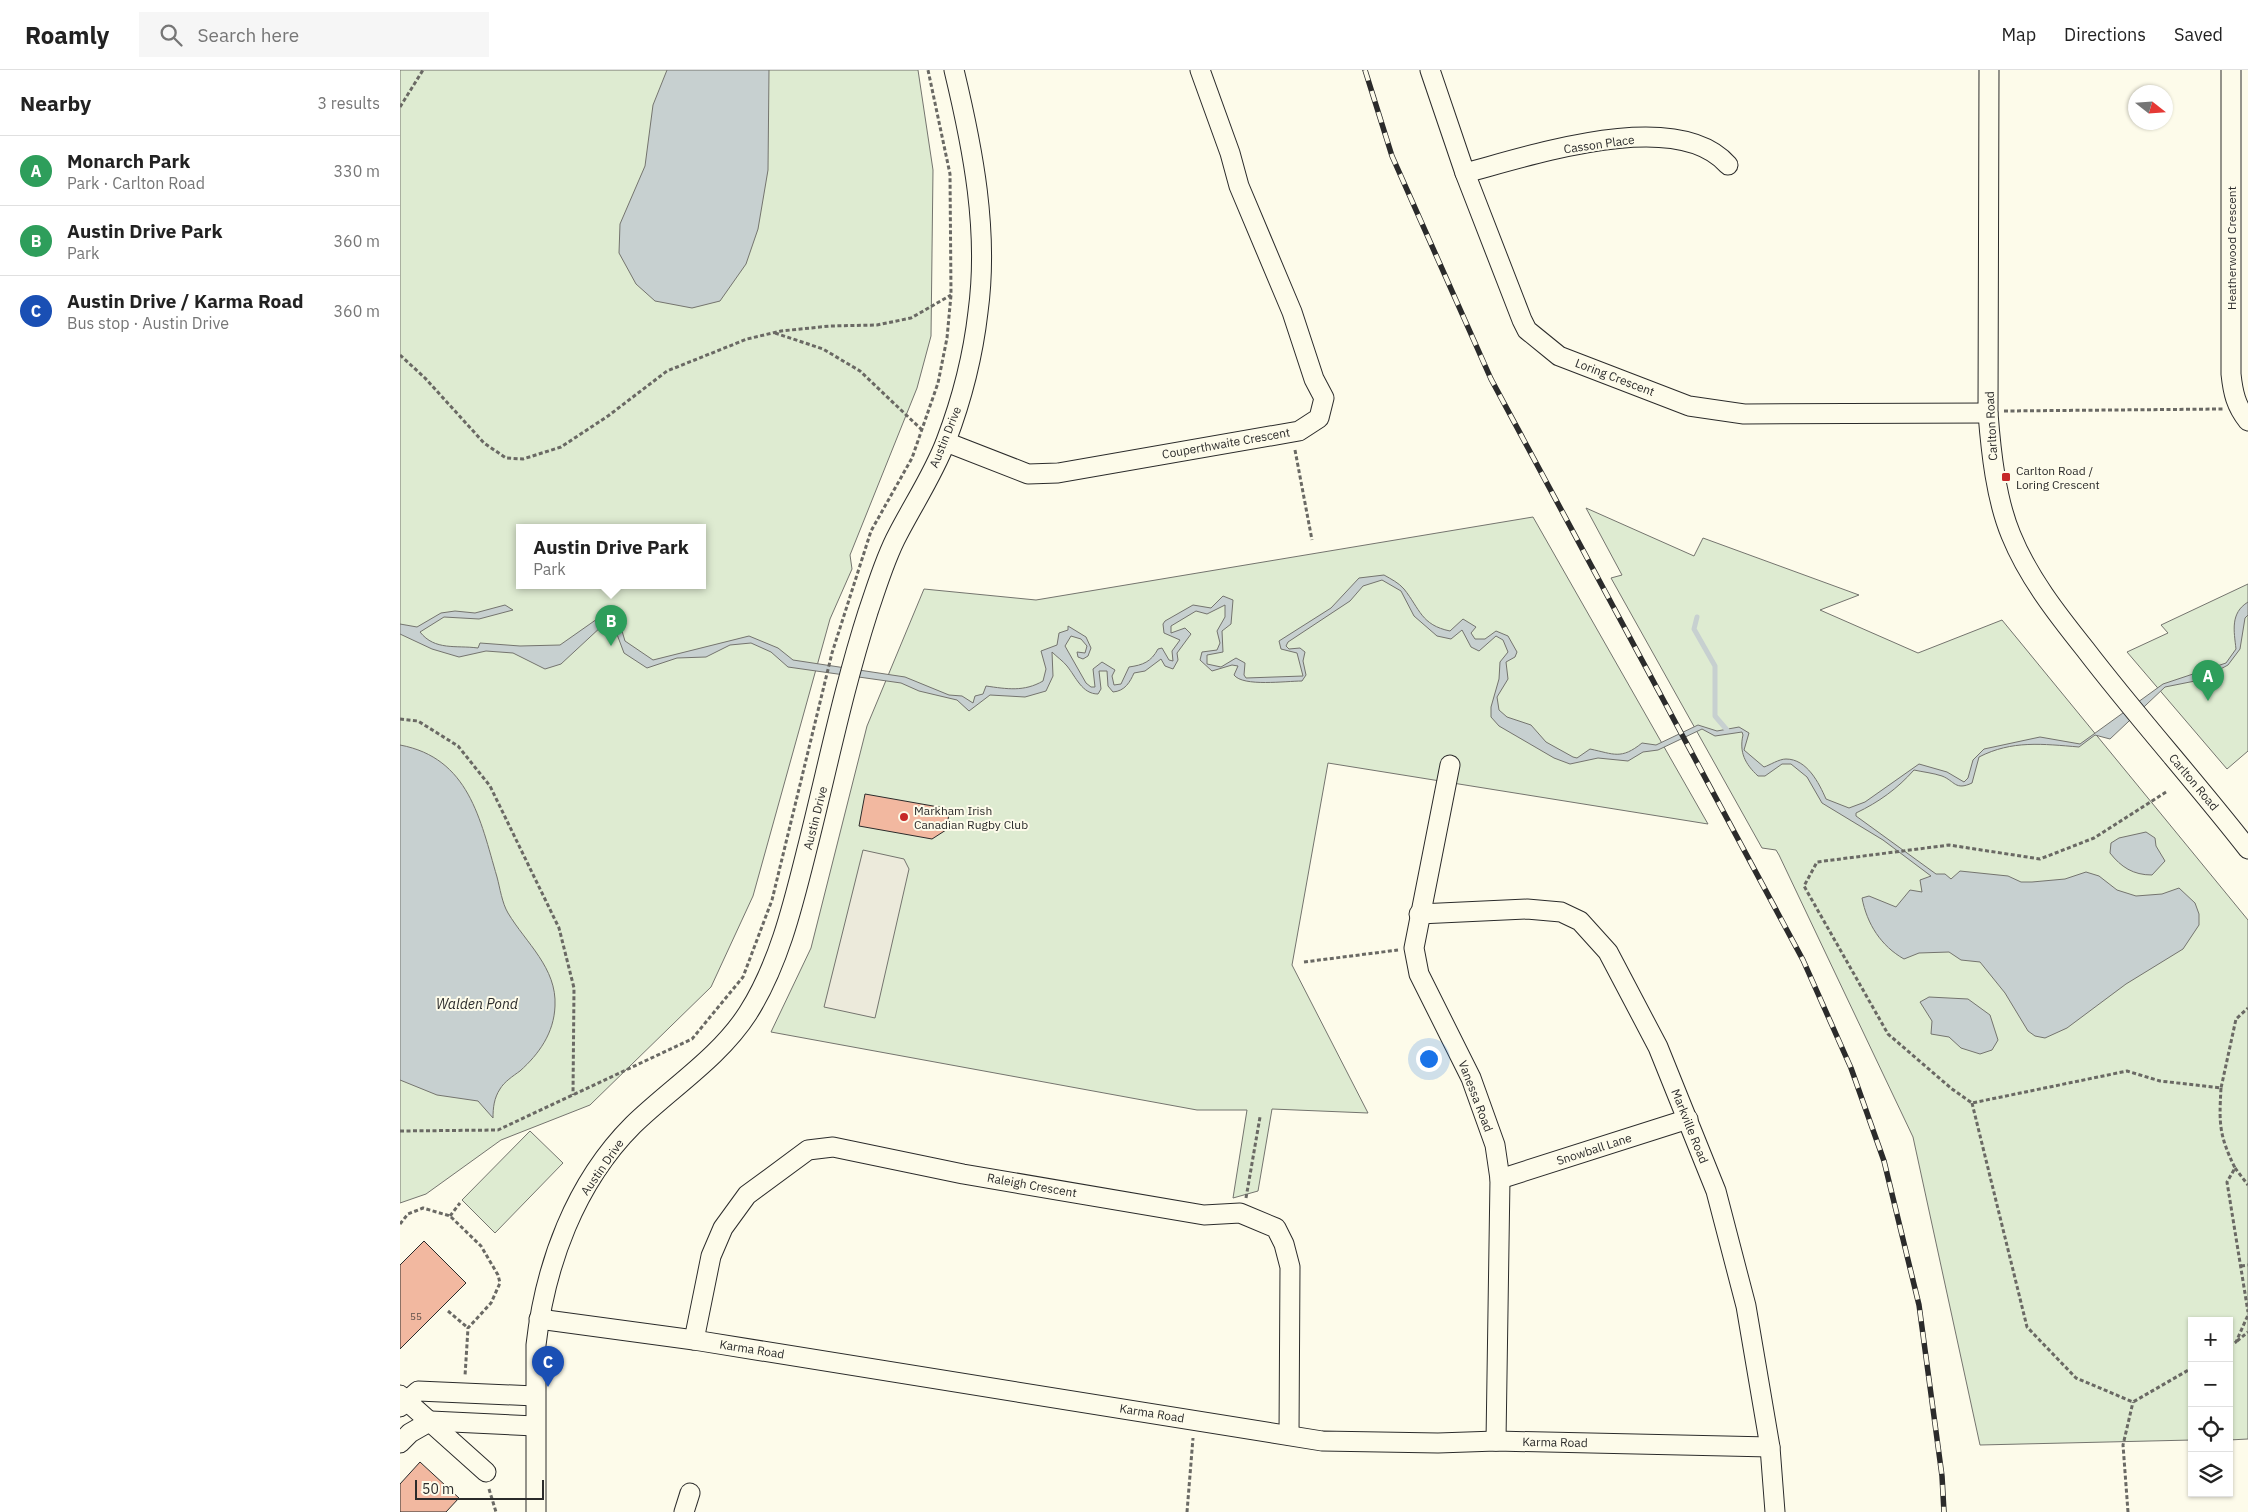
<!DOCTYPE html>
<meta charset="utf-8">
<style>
body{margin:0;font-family:"IBM Plex Sans",sans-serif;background:#f6f6f6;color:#222}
.controls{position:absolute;right:15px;bottom:15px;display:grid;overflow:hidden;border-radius:0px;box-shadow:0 1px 4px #0004}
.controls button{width:45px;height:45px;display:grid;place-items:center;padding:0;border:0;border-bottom:1px solid #e0e0e0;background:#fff;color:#222;font:25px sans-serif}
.compass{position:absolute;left:1728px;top:15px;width:45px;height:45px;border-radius:50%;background:#fff;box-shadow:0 1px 4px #0004;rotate:107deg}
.scale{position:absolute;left:15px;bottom:12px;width:129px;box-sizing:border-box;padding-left:5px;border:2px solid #2b2b2b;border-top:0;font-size:14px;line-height:18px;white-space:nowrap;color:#2b2b2b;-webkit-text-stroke:4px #fdfbea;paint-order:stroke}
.you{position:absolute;left:1028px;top:988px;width:18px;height:18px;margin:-12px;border:4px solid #fff;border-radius:50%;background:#1a73e8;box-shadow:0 0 0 8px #1a73e833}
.badge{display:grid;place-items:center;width:32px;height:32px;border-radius:50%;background:#d93025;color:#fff;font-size:16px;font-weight:700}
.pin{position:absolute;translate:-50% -41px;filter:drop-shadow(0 1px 2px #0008)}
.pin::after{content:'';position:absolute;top:26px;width:18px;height:15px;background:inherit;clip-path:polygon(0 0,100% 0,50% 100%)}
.popup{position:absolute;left:116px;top:454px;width:190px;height:65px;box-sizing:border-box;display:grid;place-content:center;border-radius:0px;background:#fff;filter:drop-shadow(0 1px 4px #0005);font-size:16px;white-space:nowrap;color:#767676}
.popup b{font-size:19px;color:#222}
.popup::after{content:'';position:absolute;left:50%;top:100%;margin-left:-10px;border:10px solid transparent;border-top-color:#fff}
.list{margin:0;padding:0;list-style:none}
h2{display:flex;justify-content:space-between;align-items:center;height:65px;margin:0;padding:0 20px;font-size:21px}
h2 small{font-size:16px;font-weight:400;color:#767676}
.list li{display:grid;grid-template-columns:32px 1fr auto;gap:15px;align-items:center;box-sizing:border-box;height:70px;padding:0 20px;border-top:1px solid #e0e0e0}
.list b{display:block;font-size:19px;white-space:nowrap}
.list p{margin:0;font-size:16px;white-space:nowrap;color:#767676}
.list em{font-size:16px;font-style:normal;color:#767676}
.icon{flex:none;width:28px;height:28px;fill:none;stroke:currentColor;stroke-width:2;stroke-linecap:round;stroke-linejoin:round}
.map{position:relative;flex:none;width:1848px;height:1442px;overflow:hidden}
header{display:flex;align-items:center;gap:30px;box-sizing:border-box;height:70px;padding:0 25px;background:#fff;border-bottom:1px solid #e0e0e0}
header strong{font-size:24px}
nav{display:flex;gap:28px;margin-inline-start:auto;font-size:18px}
.search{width:350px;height:45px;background:#f6f6f6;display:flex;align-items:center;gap:12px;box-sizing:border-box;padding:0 18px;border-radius:0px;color:#767676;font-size:19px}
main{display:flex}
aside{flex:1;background:#fff}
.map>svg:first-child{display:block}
</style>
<header>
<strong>Roamly</strong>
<div class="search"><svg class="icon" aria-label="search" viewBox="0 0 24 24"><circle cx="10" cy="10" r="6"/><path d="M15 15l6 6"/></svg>Search here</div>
<nav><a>Map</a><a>Directions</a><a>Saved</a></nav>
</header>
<main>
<aside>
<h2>Nearby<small>3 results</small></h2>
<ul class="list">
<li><span class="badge" style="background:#2e9e5b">A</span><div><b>Monarch Park</b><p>Park · Carlton Road</p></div><em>330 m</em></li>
<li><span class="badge" style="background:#2e9e5b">B</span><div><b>Austin Drive Park</b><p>Park</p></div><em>360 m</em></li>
<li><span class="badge" style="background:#1a4fb4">C</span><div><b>Austin Drive / Karma Road</b><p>Bus stop · Austin Drive</p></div><em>360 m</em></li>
</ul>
</aside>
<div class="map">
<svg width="1848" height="1442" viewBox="0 0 1848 1442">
<rect width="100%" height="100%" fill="#fdfbea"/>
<g fill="#deebd1" stroke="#74746e" fill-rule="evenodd">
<path d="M 0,0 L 518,0 L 533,100 L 531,266 L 517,318 L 450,485 L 452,499 L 430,549 L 353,826 L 311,917 L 190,1035 L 101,1070 L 26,1124 L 0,1133 ZM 120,457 L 302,457 L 302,515 L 120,515 Z"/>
<polygon points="1186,438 1294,486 1303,468 1459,525 1420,540 1518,583 1602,550 1848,850 1848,1369 1829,1370 1829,1251 1792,1251 1792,1370 1580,1375 1513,1067 1379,785 1376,780 1362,778 1211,508 1222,505"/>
<polygon points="1133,447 1308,754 928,693 892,895 968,1043 872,1039 858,1121 833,1128 847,1040 797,1040 371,962 411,878 467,656 524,519 636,530"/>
<polygon points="1848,514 1848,681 1827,699 1727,582 1768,563 1761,555"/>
<polygon points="130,1061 163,1093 95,1163 62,1130"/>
</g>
<polygon fill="#eceadb" stroke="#74746e" points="463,780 504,789 509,799 475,948 424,937"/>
<g fill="#c7d0d0" stroke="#74746e">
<polygon points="267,0 369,0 368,100 358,159 346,194 320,231 292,238 255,231 236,214 219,183 220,154 245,96 253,35"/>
<path d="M 984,505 C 991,509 999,513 1004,519 C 1020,539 1021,555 1050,561 L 1063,549 L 1076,557 L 1071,563 L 1075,569 L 1085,569 L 1096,561 L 1108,566 L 1117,582 L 1115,587 L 1106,592 L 1108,609 L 1097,627 L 1099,640 L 1107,647 L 1131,655 L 1146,672 L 1173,687 L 1177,688 L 1190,679 C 1214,684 1221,690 1242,673 L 1256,675 L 1298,655 L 1317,661 L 1339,657 L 1349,663 L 1344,680 L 1364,697 C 1370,695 1379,689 1386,689 C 1407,689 1419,713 1426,729 L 1449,738 L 1465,732 L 1519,694 L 1547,702 L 1564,712 L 1568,708 L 1573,690 L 1584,679 L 1640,667 L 1680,674 L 1763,614 L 1826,593 L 1836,579 C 1834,561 1830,543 1848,532 L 1848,545 L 1845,548 L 1840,579 L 1828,595 L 1800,610 L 1765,617 L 1710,669 L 1695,665 L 1679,677 C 1643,674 1612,670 1579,687 L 1572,713 C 1555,721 1555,711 1542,706 C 1533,703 1523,702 1514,700 C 1497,719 1479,732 1456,743 L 1456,746 L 1536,804 L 1545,804 L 1551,809 L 1560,801 L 1608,806 L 1621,812 L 1632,812 L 1665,809 L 1686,802 L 1699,806 L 1717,820 L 1736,826 L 1762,824 L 1779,818 L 1795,833 L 1799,844 L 1799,855 L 1783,879 L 1726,914 L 1667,958 L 1645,968 L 1635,966 L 1628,961 L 1605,923 L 1580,892 L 1561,890 L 1549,882 L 1519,883 L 1504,889 C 1481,876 1467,854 1462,828 L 1469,826 L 1496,837 L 1510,820 L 1522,822 L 1520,810 L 1531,806 L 1483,770 L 1422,733 L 1407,707 L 1391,694 L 1382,694 L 1365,706 L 1358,706 C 1345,694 1339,682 1343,665 L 1342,662 L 1315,666 L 1302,659 L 1258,680 L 1243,682 L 1228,691 L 1198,688 L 1170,694 L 1154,688 L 1099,656 L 1091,647 L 1091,637 L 1099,609 L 1100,592 L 1108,582 L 1103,570 L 1096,566 L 1079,581 L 1071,577 L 1062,560 L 1051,569 L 1037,566 L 1014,546 L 1001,521 L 982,510 L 963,516 L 950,531 L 888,572 L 886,576 L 889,579 L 900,578 L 905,582 L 903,591 L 906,605 L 902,611 C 886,611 843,617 834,605 L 838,596 L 832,595 L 812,601 L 800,590 L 802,582 L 817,580 L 820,573 L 817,561 L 825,547 L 825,535 L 807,544 L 796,541 L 771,556 L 771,563 L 785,558 L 791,564 L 777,583 L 778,590 L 773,599 L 765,596 L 761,589 L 745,601 L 734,603 C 730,612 725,621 713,622 L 708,616 L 707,601 L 699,601 L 701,619 L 698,624 C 682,624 676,607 667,596 C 663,591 657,587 652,582 L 653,606 L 646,621 L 625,627 L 590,625 L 569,641 L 557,630 L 519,621 L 501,613 L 388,597 L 371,582 L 351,573 L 330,575 L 306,587 L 277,588 L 247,598 L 224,583 L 215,559 L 210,555 L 203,555 L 161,594 L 145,599 L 113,583 L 86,581 L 59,587 L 32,579 L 0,564 L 0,554 L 17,557 L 41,543 L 55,541 L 75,543 L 105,535 L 113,540 L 79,549 L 44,547 L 20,562 C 35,581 56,575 78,578 L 80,573 L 120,576 L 160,575 L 207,542 L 214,541 L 226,553 L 222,561 L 225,571 L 253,590 L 349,566 L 378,578 L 393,590 L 505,607 L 549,625 L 562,626 L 573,633 L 575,626 L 583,624 L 586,616 C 607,619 624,622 643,611 L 646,599 L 641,581 L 657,575 L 659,563 L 668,560 L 668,556 L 686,567 L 691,578 L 688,586 L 683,589 L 678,587 L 677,582 L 685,583 L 687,576 L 681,569 L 671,566 L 665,576 L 686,613 L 691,617 L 695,617 L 693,599 L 702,592 L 715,600 L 712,606 L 714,615 L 721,614 L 729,597 C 743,595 751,592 758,579 L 762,578 L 769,590 L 773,591 L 772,581 L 780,570 L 764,563 L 763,554 L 765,551 L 793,535 L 811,538 L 823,526 L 833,530 L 831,554 L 822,561 L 823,582 L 807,585 L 807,594 L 821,597 L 836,588 L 845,593 L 844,605 L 846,608 L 903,606 L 897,583 L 881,579 L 879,571 L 931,538 L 959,508 Z"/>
<path d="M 0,675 C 69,688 80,749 97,807 C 100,818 102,833 108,843 C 126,873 157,898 155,936 C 154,963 139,984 120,1001 C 113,1006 104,1012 100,1019 C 94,1028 93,1038 93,1048 L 78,1031 L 37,1025 L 0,1010 Z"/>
<path d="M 1746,762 L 1755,768 L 1756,776 L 1765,791 L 1752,805 C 1733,805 1721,797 1710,783 L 1711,773 L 1719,768 Z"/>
<polygon points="1529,927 1568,929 1590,945 1598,970 1592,980 1580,984 1561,978 1549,967 1531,964 1532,951 1520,932"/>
</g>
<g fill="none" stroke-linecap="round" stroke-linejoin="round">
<polyline stroke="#c7d0d0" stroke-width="5" points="1297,547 1294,559 1315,596 1315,646 1327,660"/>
</g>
<g fill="#f2b8a0" stroke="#2b2b2b">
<polygon points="465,724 550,739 546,760 532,769 459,756"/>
<polygon points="24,1171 66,1213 0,1279 0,1195"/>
<polygon points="20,1392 59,1428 46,1442 0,1442 0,1414"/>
</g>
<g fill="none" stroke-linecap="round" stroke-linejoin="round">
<g stroke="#2b2b2b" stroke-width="21">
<g id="minor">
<polyline points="1030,0 1065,103 1122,250 1127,260 1159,286 1289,336 1344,344 1588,343"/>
<path d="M 1589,0 L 1588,343 C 1591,382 1596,429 1611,465 C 1628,507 1657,544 1685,579 C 1737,647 1795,711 1848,779"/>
<path d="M 1831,0 L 1831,304 C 1833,323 1836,336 1848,351"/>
<path d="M 1065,103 C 1130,86 1276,36 1328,95"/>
<polyline points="546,372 628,404 658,403 899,361 919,348 924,328 914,309 892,242 839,116 830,83 800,0"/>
<polyline points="1050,695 1014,878 1019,904 1071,1008 1095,1075 1100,1109 1096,1371"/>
<polyline points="1019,844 1127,839 1161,842 1180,851 1208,882 1258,977 1316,1121 1346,1236 1370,1377 1375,1442"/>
<polyline points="1100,1109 1288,1049"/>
<polyline points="139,1249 294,1270 922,1371 1038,1373 1096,1371 1370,1377"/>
<polyline points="294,1270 311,1186 323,1158 347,1125 408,1080 433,1077 563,1104 804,1145 840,1143 876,1158 884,1174 890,1197 889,1365"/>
<polyline points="0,1325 86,1402"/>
<polyline points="0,1337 18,1321 135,1326"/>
<polyline points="0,1373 10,1363 31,1351 135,1356"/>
<path d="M 136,1442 L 136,1275 C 145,1195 175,1113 233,1055 C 271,1018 319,988 348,943 C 379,894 393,835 407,779 C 427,700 443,620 468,542 C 477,516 485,488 498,464 C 514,433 534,403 546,371 C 562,329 573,286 578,242 C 589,161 573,79 554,0"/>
<polyline points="284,1442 290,1423"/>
</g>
</g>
<g stroke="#6a6964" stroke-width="3" stroke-dasharray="4 2.5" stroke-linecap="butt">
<polyline points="0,37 23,0"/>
<polyline points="375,263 423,279 460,301 522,360"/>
<polyline points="0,285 25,308 84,373 106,388 123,389 161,377 208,346 267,301 347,269 381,261 430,256 477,255 511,248 551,225"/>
<polyline points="1604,341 1823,339"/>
<polyline points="895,380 912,470"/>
<polyline points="0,649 18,651 58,676 90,716 159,858 174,918 173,1025"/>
<polyline points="1766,722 1694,768 1640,789 1549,775 1417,792 1404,816 1488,964 1552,1019 1572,1033 1727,1001 1760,1011 1821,1018 1836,949 1848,938"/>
<polyline points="904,892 998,880"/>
<path d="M 1821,1018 C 1819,1054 1819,1065 1835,1098 L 1827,1112 L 1848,1242"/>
<polyline points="1572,1033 1627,1257 1676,1308 1733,1332 1792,1298"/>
<polyline points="0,1061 98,1060 292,969 343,907 372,830 432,583 471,461 512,388 538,313 547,268 551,225 550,104 528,0"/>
<polyline points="1835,1098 1848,1115"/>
<polyline points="846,1128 860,1047"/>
<polyline points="50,1146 60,1133"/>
<polyline points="0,1154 8,1144 23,1138 50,1146 81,1176 98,1205 100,1213 91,1233 68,1258 65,1306"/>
<polyline points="1841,1196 1848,1195"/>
<polyline points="48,1241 68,1258"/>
<polyline points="1837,1271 1848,1262"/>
<polyline points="1829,1276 1836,1272 1848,1245"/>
<polyline points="89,1419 96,1442"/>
<polyline points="787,1442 793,1368"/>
<polyline points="1728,1442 1723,1375 1733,1332"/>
</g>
<use href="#minor" stroke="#fdfbea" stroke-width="19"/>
<g stroke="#2b2b2b" stroke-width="5.5">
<polyline id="rail" points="965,0 992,86 1091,309 1403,890 1451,998 1484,1091 1519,1235 1542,1406 1544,1442"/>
</g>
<use href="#rail" stroke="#fdfbea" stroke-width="4" stroke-dasharray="11" stroke-linecap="butt"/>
</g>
<g fill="#c62828" stroke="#fdfbea" stroke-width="2">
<rect x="1601" y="402" width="10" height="10" rx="2.5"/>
<circle cx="504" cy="747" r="5"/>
</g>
<g text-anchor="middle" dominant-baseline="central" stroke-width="4" stroke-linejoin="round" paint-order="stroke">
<g font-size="10" fill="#5d4e48">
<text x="16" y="1246">55</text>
</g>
<g font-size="12" fill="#2b2b2b" stroke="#fdfbea">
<text transform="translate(1199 74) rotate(-8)">Casson Place</text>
<text transform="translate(1831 178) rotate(-90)">Heatherwood Crescent</text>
<text transform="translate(1215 307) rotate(21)">Loring Crescent</text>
<text transform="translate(1591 356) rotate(-93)">Carlton Road</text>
<text transform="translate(545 367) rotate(-68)">Austin Drive</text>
<text transform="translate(826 373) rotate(-10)">Couperthwaite Crescent</text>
<text transform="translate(1794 712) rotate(50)">Carlton Road</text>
<text transform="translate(415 748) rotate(-76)">Austin Drive</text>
<text transform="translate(1076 1026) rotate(69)">Vanessa Road</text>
<text transform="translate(1290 1056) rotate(68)">Markville Road</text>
<text transform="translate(1194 1079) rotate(-18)">Snowball Lane</text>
<text transform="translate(202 1097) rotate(-55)">Austin Drive</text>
<text transform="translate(632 1115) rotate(10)">Raleigh Crescent</text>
<text transform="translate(352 1279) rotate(9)">Karma Road</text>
<text transform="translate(752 1343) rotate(9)">Karma Road</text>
<text transform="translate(1155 1372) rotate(1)">Karma Road</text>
</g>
<g font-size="12" fill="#2b2b2b" stroke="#fdfbea" text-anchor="start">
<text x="1616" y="400">Carlton Road /<tspan x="1616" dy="14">Loring Crescent</tspan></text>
<text x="514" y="740">Markham Irish<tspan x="514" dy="14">Canadian Rugby Club</tspan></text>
</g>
<g font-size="14" font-style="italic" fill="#2b2b2b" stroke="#fdfbea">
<text x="77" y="934">Walden Pond</text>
</g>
</g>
</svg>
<div class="controls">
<button>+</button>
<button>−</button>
<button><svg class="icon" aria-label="locate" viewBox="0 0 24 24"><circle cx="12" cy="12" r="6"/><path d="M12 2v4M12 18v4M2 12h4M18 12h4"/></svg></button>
<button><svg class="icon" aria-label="layers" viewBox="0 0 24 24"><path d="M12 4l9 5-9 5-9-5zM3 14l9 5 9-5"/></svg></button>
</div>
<svg class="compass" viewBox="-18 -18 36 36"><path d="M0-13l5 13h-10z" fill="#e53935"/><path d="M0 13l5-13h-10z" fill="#767676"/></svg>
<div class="scale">50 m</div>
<div class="you"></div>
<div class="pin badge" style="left:1808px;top:631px;background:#2e9e5b">A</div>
<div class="pin badge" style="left:211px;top:576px;background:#2e9e5b">B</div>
<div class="popup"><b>Austin Drive Park</b>Park</div>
<div class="pin badge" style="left:148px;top:1317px;background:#1a4fb4">C</div>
</div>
</main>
